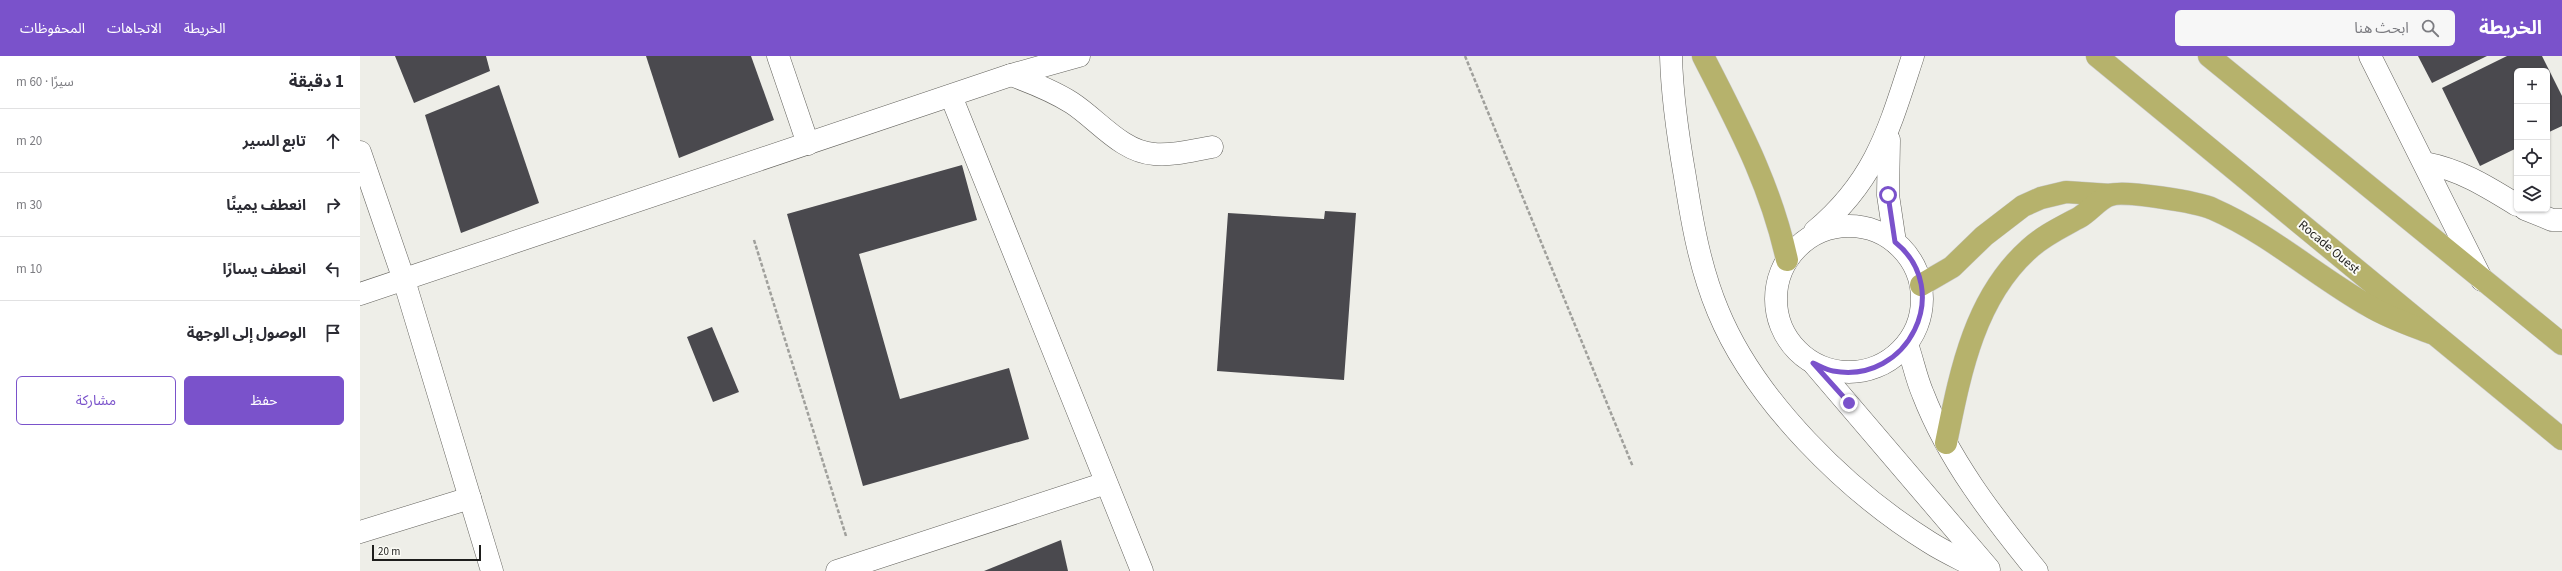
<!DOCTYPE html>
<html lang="ar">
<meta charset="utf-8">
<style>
body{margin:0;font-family:"Source Sans 3","Noto Sans Arabic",sans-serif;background:#f7f7f7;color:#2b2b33;direction:rtl}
.controls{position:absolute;right:12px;top:12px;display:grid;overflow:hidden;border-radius:6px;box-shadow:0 1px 3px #0004}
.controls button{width:36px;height:36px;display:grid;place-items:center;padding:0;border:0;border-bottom:1px solid #e1e1e2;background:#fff;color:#2b2b33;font:20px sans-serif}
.scale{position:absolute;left:12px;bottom:10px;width:109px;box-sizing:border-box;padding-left:4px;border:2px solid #1e1e1c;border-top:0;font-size:11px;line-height:14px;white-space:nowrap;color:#1e1e1c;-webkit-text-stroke:3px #fbfbf5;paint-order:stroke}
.stop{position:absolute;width:12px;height:12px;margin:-9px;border:3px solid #7a52cb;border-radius:50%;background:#fff}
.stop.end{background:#7a52cb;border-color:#fff;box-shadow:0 1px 4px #0008}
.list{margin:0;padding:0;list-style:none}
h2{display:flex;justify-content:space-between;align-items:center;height:52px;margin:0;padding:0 16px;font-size:17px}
h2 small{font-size:13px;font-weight:400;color:#7c7c81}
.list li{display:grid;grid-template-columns:26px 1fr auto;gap:12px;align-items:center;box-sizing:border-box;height:64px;padding:0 16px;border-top:1px solid #e1e1e2}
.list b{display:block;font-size:15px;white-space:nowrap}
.list em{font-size:13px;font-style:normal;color:#7c7c81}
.actions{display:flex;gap:8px;padding:12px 16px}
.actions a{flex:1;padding:9px 0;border:1px solid #7a52cb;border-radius:6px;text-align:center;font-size:14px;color:#7a52cb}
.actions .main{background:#7a52cb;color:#fff}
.icon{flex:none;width:22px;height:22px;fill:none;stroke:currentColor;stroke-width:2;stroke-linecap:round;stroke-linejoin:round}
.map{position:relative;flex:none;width:2202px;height:515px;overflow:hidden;direction:ltr}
header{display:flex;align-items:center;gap:24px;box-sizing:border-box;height:56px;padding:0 20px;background:#7a52cb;color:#fff}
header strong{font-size:19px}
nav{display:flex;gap:22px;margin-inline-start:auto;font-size:14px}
.search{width:280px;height:36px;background:#f7f7f7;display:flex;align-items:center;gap:10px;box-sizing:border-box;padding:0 14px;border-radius:6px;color:#7c7c81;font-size:15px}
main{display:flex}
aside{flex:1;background:#fff}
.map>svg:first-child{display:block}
</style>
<header>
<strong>الخريطة</strong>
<div class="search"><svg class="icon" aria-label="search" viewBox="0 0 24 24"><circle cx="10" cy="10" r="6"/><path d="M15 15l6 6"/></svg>ابحث هنا</div>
<nav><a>الخريطة</a><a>الاتجاهات</a><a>المحفوظات</a></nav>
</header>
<main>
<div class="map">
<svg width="2202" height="515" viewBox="0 0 2202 515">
<rect width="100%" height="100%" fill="#eeeee8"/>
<g fill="#4a494e">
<polygon points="35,0 126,0 130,15 54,47"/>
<polygon points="286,0 391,0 414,64 319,102"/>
<polygon points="2058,0 2127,0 2072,27"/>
<polygon points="2147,0 2182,0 2202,40 2202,70 2187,77 2187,15 2157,15 2157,92 2120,110 2082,32"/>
<polygon points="139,29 179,147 101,177 65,59"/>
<polygon points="602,109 617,164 499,198 540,343 649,312 669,383 503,430 427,158"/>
<polygon points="965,155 996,157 984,324 857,315 868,157 964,163"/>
<polygon points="352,271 379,336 353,346 327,281"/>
<polygon points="701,484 708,515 624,515"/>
</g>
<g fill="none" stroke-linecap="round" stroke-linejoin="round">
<g stroke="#64635e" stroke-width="23">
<g id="street">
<polyline points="418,0 448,88"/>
<path d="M 651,19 C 673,27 693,35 712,47 C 738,64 762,96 794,98 C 813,100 834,94 852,91"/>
<polyline points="591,40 782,515"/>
<polyline points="0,96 44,224 132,515"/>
<path d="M 2065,107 C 2101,114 2126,130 2157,149"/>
<polyline points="2165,153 2192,164 2202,164"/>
<polyline points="0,238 651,19 719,0"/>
<polyline points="0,476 110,442"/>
<polyline points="477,515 746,427"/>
</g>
</g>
<g stroke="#64635e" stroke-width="23">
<g id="secondary">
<path d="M 1311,0 C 1312,40 1318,81 1325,121 C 1332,166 1340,212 1358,255 C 1395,345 1487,435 1569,486 C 1586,497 1605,505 1623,515"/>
<polyline points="2010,0 2122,224"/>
<polyline points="1529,84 1528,139 1535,186"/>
<circle cx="1489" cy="243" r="73"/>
<path d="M 1455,175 C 1516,124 1529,73 1553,0"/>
<path d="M 1547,288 C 1553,305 1556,322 1563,338 C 1588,403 1633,461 1677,515"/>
<polyline points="1454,308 1629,513"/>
</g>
</g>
<g stroke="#c9c9c9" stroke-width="23">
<g id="highway">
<path d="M 1343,0 C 1378,69 1410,127 1427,204"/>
<polyline points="1737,0 2202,383"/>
<polyline points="1849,0 2202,288"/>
<polyline points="1561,229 1592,211 1624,180 1663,150 1681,142 1706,136 1751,139"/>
<path d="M 1586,387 C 1600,318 1614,242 1669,193 C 1684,179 1702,171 1720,161 C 1730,155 1739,143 1750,139 C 1764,134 1838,146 1853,153 C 1910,178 1956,220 2009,250 C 2029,262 2050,269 2071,277"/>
</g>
</g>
<g stroke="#a0a09c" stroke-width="2.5" stroke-dasharray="4 2" stroke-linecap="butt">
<polyline points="1105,0 1273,411"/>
<polyline points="394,184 486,480"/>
</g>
<use href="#street" stroke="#fff" stroke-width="22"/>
<use href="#secondary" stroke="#fff" stroke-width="22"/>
<use href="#highway" stroke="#b6b26c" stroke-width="22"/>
</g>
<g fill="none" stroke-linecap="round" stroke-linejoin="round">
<path stroke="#7a52cb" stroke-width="5" d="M 1489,347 L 1453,307 C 1460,310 1467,314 1473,315 C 1548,329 1595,234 1535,186 L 1528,139"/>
</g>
<g text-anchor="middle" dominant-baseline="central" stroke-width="4" stroke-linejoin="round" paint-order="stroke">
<g font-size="13" fill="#1e1e1c" stroke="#fbfbf5">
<text transform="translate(1969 191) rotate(40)">Rocade Ouest</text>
</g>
</g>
</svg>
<div class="controls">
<button>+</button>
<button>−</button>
<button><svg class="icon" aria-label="locate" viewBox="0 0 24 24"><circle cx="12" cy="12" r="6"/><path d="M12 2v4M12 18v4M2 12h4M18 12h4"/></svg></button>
<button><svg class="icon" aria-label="layers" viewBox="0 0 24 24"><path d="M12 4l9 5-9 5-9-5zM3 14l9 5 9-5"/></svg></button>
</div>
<div class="scale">20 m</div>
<div class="stop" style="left:1528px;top:139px"></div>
<div class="stop end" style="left:1489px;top:347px"></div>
</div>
<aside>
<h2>1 دقيقة<small>سيرًا · 60 m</small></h2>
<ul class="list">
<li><svg class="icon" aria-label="ahead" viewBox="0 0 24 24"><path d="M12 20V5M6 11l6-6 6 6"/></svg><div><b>تابع السير</b></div><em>20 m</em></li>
<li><svg class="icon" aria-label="right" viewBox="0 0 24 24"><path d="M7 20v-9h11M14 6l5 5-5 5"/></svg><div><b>انعطف يمينًا</b></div><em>30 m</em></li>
<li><svg class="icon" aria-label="left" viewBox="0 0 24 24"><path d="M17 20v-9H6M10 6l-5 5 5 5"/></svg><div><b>انعطف يسارًا</b></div><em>10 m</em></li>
<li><svg class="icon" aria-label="arrive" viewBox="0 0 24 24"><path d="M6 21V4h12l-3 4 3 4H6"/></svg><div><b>الوصول إلى الوجهة</b></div></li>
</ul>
<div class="actions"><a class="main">حفظ</a><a>مشاركة</a></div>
</aside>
</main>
